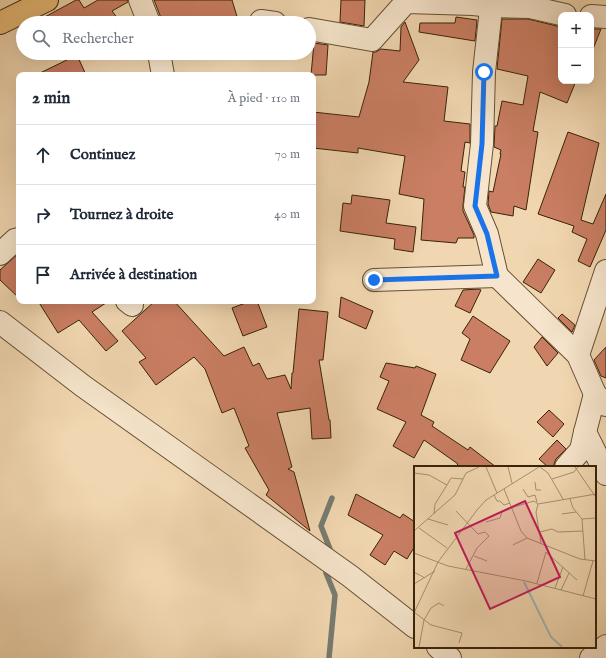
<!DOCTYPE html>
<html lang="fr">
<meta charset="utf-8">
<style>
body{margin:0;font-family:"IM FELL English",serif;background:#f6f6f7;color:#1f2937}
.controls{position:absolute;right:12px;top:12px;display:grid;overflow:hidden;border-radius:8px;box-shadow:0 4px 16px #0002}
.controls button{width:36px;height:36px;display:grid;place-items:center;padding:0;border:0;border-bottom:1px solid #e0e1e3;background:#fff;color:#1f2937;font:20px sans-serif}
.stop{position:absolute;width:12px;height:12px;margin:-9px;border:3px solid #1a73e8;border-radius:50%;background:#fff}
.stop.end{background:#1a73e8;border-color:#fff;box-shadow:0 1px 4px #0008}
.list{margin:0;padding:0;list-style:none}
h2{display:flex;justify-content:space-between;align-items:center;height:52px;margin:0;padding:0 16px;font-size:17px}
h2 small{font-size:13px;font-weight:400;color:#747a83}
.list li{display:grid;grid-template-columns:26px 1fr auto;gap:12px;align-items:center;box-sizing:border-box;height:60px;padding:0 16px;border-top:1px solid #e0e1e3}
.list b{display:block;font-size:15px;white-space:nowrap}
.list em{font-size:13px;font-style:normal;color:#747a83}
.icon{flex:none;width:22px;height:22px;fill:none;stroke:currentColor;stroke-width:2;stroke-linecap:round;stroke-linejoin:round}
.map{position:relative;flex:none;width:606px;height:658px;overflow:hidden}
.search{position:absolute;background:#fff;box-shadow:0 4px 16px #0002;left:16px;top:16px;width:300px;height:44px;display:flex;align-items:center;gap:10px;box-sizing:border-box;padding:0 14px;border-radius:22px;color:#747a83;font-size:15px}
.panel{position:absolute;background:#fff;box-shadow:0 4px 16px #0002;left:16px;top:72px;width:300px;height:232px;border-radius:8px}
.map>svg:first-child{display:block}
</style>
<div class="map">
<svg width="606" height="658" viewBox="0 0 606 658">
<rect width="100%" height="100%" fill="#f1d7b1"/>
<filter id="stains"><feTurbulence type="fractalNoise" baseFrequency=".005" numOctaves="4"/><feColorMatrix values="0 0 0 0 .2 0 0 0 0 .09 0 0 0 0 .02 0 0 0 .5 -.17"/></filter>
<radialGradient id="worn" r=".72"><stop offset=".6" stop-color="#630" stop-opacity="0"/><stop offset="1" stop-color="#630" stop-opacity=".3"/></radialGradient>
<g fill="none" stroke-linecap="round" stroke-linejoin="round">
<g stroke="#777c71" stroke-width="5.5">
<polyline points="330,549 321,526 332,498"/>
<polyline points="326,573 335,595 329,658"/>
</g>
</g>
<g fill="#ca7e63" stroke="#392308">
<polygon points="76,0 79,0 84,8 98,0 128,0 128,2 112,11 121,23 34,23"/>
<polygon points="154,0 232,0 239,23 163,23"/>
<polygon points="341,0 365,0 364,26 340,22"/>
<polygon points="456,17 477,20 475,41 419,32 420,23 455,23"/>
<polygon points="502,19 528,19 561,27 561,81 576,81 567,103 540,92 533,131 538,132 526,210 514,206 513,216 491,212 488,204 489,191 493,192 501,154 500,154 501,150 494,147 495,126 497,126 502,101 523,105 528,76 497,69"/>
<polygon points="405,22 419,60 403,82 448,87 444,121 470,124 470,143 465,142 461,171 465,172 463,187 465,187 463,205 463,211 474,235 474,238 458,238 456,243 421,240 424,199 399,194 405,156 358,148 358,153 313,148 313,112 359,117 369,82 373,52 376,52 381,49 400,51 401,27"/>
<polygon points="591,29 601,29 591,54"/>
<polygon points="314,43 328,45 326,75 311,75"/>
<polygon points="77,55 86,75 36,75"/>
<polygon points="568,132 599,143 581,220 593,224 606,194 606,230 590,267 578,261 587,239 572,232 574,226 538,214"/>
<polygon points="352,195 390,200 386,223 416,227 413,252 394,249 395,239 340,231 343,203 351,204"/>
<polygon points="19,253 19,298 0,280 0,270"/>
<polygon points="538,259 555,270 541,293 523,282"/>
<polygon points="479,289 481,290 470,313 455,306 463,290"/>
<polygon points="341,297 373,311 366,329 339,317"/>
<polygon points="38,301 109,301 92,312 118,341 106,351 79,320 58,333"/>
<polygon points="155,301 174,301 224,356 244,347 253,366 259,363 267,379 285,375 291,389 292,373 293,373 299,309 328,312 323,360 319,360 329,420 330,420 331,438 312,439 310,408 277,413 292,467 288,469 294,472 310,531 266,495 269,490 245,448 249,446 234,408 222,413 205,369 194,357 156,385 139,362 146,358 122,331"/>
<polygon points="251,301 257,301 267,327 243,336 232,308"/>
<polygon points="562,314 575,325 572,332 558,318"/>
<polygon points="473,316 510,341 490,373 461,360 470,339 462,333"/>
<polygon points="542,337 558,353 547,366 534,347"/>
<polygon points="606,347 606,378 601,376 594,360"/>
<polygon points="386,363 415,368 416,366 436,374 421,415 434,422 432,426 468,450 470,447 496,467 455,467 458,464 424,440 414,458 393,446 406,422 377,409 389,381 380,377"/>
<polygon points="549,410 564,424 553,437 537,422"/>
<polygon points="557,440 566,449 556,459 554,464 554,467 548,467 539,459"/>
<polygon points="356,494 400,518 403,514 415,522 415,546 407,559 394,551 385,565 370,555 383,535 348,515"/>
</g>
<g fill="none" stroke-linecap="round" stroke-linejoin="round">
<g stroke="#675032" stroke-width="24">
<g id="minor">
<polyline points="140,0 149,23"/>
<polyline points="492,0 484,72 482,144 475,206 487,234 497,276 578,355 595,394 606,405"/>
<polyline points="591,16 606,17"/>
<polyline points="261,21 275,23"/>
<polyline points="309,29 372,40 406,2 473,4 492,6 530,7 565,15"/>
<polyline points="159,53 163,75"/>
<polyline points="0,254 15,240 19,239"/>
<polyline points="374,280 497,276"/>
<polyline points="127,301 132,305"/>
<polyline points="0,322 83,386 350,576 415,627"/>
<polyline points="578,355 606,271"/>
<polyline points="585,432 606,474"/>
<polyline points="566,467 581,450 585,432 595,394"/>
<polyline points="438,647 450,658"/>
<polyline points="591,658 606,646"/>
</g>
</g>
<g stroke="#392308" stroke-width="24">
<polyline id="major" points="0,23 47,0"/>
</g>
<use href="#minor" stroke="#f6e5cc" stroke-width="22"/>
<use href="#major" stroke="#e8bc78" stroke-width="22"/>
</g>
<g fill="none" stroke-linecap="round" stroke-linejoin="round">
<polyline stroke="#1a73e8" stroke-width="5" points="374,280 497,276 487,234 475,206 482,144 484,72"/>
</g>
<g transform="translate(414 466)">
<rect width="182" height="182" fill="#f1d7b1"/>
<path fill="none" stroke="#a0b7b7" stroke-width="2" d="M 110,116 L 137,171 L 148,181"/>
<path fill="none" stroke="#a78f6d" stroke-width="1" d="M 72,1 L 83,27M 94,1 L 98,17M 126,1 L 134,7 L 149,33M 161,1 L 181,30M 0,7 L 15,9 L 33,19 L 37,12 L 49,13M 138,13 L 160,6 L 164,1M 121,16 L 122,24 L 127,24M 90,23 L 107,65 L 113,72 L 166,93 L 182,95M 109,23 L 114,31 L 121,29 L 123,36M 80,29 L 83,35 L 86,35 L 90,39 L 96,37M 156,33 L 159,42 L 168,53 L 171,94M 124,38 L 182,28M 124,38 L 122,46 L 127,77M 42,45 L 64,68 L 71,66 L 75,70 L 63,82 L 52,103M 20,48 L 21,38 L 33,19M 148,48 L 162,46M 14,53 L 34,59M 168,53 L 182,52M 72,56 L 86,52 L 88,46 L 103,40 L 120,35 L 124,38M 5,62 L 33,82M 0,65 L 41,29 L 52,7 L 65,1M 126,66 L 138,63 L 144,66 L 169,65M 99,79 L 113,72M 132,86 L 163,114M 0,87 L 34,100 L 112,115 L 182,133M 60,90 L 73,95M 0,106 L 11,112M 123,117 L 132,86M 0,118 L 21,105M 141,122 L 149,101M 147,124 L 155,107M 169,130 L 179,95M 0,146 L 17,159 L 48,167 L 45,177M 0,147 L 24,96 L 63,44 L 72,34 L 125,1M 5,181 L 10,154 L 17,142 L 25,137 L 30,140"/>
<path fill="#c2185b" fill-opacity="0.15" stroke="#c2185b" stroke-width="2" d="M 111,35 L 146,111 L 76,143 L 41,67 Z"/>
<rect width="182" height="182" fill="none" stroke="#392308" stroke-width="2"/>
</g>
<rect width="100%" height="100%" filter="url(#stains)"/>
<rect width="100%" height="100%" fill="url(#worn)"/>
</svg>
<div class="controls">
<button>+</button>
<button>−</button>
</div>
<div class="stop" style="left:484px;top:72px"></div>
<div class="stop end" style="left:374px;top:280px"></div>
<div class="search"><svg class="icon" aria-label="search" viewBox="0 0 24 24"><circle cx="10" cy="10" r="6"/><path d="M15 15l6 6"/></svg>Rechercher</div>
<section class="panel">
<h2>2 min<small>À pied · 110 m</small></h2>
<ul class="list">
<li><svg class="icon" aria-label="ahead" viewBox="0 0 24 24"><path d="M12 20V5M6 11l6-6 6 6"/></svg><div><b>Continuez</b></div><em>70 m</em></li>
<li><svg class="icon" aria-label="right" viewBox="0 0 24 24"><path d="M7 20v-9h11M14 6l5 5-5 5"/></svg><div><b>Tournez à droite</b></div><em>40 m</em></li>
<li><svg class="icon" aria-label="arrive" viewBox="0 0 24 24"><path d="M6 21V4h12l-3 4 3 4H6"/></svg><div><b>Arrivée à destination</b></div></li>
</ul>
</section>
</div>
